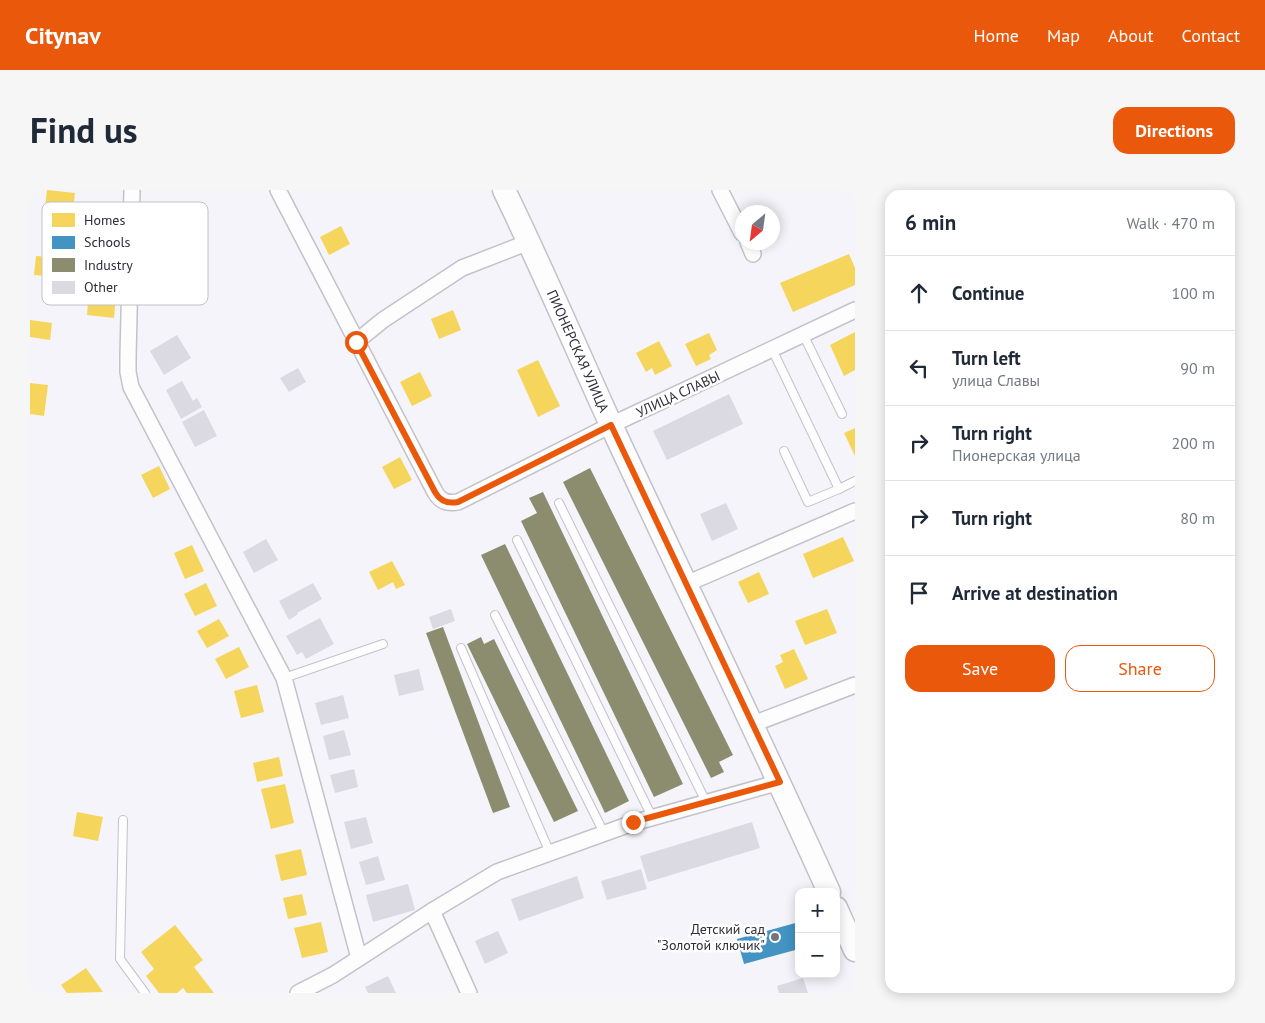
<!DOCTYPE html>
<meta charset="utf-8">
<style>
body{margin:0;font-family:"PT Sans",sans-serif;background:#f6f6f7;color:#1f2937}
.controls{position:absolute;right:15px;bottom:15px;display:grid;overflow:hidden;border-radius:10px;box-shadow:0 2px 12px #0003}
.controls button{width:45px;height:45px;display:grid;place-items:center;padding:0;border:0;border-bottom:1px solid #e0e1e3;background:#fff;color:#1f2937;font:25px sans-serif}
.compass{position:absolute;left:705px;top:15px;width:45px;height:45px;border-radius:50%;background:#fff;box-shadow:0 2px 12px #0003;rotate:209deg}
.stop{position:absolute;width:15px;height:15px;margin:-11px;border:4px solid #ea580c;border-radius:50%;background:#fff}
.stop.end{background:#ea580c;border-color:#fff;box-shadow:0 1px 5px #0008}
.list{margin:0;padding:0;list-style:none}
h2{display:flex;justify-content:space-between;align-items:center;height:65px;margin:0;padding:0 20px;font-size:21px}
h2 small{font-size:16px;font-weight:400;color:#747a83}
.list li{display:grid;grid-template-columns:32px 1fr auto;gap:15px;align-items:center;box-sizing:border-box;height:75px;padding:0 20px;border-top:1px solid #e0e1e3}
.list b{display:block;font-size:19px;white-space:nowrap}
.list p{margin:0;font-size:16px;white-space:nowrap;color:#747a83}
.list em{font-size:16px;font-style:normal;color:#747a83}
.actions{display:flex;gap:10px;padding:15px 20px}
.actions a{flex:1;padding:11px 0;border:1px solid #ea580c;border-radius:15px;text-align:center;font-size:18px;color:#ea580c}
.actions .main{background:#ea580c;color:#fff}
.icon{flex:none;width:28px;height:28px;fill:none;stroke:currentColor;stroke-width:2;stroke-linecap:round;stroke-linejoin:round}
.map{position:relative;flex:none;width:825px;height:803px;overflow:hidden;border-radius:15px}
header{display:flex;align-items:center;gap:30px;box-sizing:border-box;height:70px;padding:0 25px;background:#ea580c;color:#fff}
header strong{font-size:24px}
nav{display:flex;gap:28px;margin-inline-start:auto;font-size:18px}
.intro{display:flex;align-items:center;justify-content:space-between;box-sizing:border-box;height:120px;padding:0 30px}
h1{margin:0;font-size:35px}
.button{padding:12px 22px;border-radius:15px;background:#ea580c;color:#fff;font-size:18px;font-weight:700}
main{display:flex;gap:30px;padding:0 30px}
aside{flex:1;background:#fff;border-radius:15px;box-shadow:0 2px 12px #0003}
.map>svg:first-child{display:block}
</style>
<header>
<strong>Citynav</strong>
<nav><a>Home</a><a>Map</a><a>About</a><a>Contact</a></nav>
</header>
<div class="intro"><h1>Find us</h1><a class="button">Directions</a></div>
<main>
<div class="map">
<svg width="825" height="803" viewBox="0 0 825 803">
<rect width="100%" height="100%" fill="#f4f4fa"/>
<g fill="#f6d55c">
<polygon points="17,0 45,3 42,29 14,26"/>
<polygon points="311,36 320,54 299,65 290,47"/>
<polygon points="819,64 825,78 825,95 763,122 750,93"/>
<polygon points="6,66 31,68 29,87 4,85"/>
<polygon points="59,101 86,104 84,128 57,125"/>
<polygon points="423,120 431,140 409,149 401,129"/>
<polygon points="0,130 22,133 20,150 0,147"/>
<polygon points="825,142 825,180 814,186 800,155"/>
<polygon points="679,143 687,160 679,165 681,169 666,176 655,154"/>
<polygon points="629,151 642,176 625,185 622,178 616,182 606,163"/>
<polygon points="508,170 530,216 508,227 487,180"/>
<polygon points="390,182 402,206 382,216 370,192"/>
<polygon points="0,193 18,195 14,226 0,224"/>
<polygon points="825,238 825,266 814,243"/>
<polygon points="370,267 382,290 364,299 352,277"/>
<polygon points="129,276 140,299 123,308 111,285"/>
<polygon points="813,347 824,371 783,388 773,364"/>
<polygon points="162,355 174,381 155,389 144,363"/>
<polygon points="362,371 375,395 366,399 363,392 348,400 339,382"/>
<polygon points="729,382 739,404 718,413 708,392"/>
<polygon points="176,393 187,416 165,426 154,404"/>
<polygon points="797,419 807,443 775,455 765,431"/>
<polygon points="189,429 199,446 177,458 167,441"/>
<polygon points="209,457 219,477 196,489 185,469"/>
<polygon points="764,459 778,489 755,499 745,476 753,472 750,465"/>
<polygon points="227,495 234,522 211,528 204,501"/>
<polygon points="249,567 253,586 227,592 223,573"/>
<polygon points="255,594 264,633 241,639 231,599"/>
<polygon points="47,622 73,627 68,651 43,646"/>
<polygon points="271,659 277,685 251,691 245,665"/>
<polygon points="272,704 277,725 258,729 253,708"/>
<polygon points="291,732 298,762 272,768 264,738"/>
<polygon points="145,735 173,770 164,777 184,803 157,803 153,798 147,803 129,803 116,786 124,779 111,762"/>
<polygon points="56,778 73,802 37,803 31,795"/>
</g>
<polygon fill="#4393c3" points="769,732 769,759 714,774 707,749"/>
<g fill="#8c8c6e">
<polygon points="560,278 703,565 689,572 694,582 681,588 533,292"/>
<polygon points="513,302 653,594 624,607 491,331 507,323 499,308"/>
<polygon points="475,354 599,611 575,623 451,365"/>
<polygon points="413,437 480,617 463,623 396,443"/>
<polygon points="451,447 454,454 464,449 548,621 524,632 437,454"/>
</g>
<g fill="#dbdae3">
<polygon points="147,145 161,168 134,185 120,161"/>
<polygon points="268,178 276,192 259,202 250,188"/>
<polygon points="152,191 163,211 167,208 172,217 151,229 136,200"/>
<polygon points="699,204 713,234 637,270 623,241"/>
<polygon points="174,220 187,246 165,257 152,232"/>
<polygon points="696,313 708,339 682,351 670,324"/>
<polygon points="236,349 248,370 224,383 213,362"/>
<polygon points="283,393 292,409 267,423 268,424 259,430 249,411"/>
<polygon points="421,419 425,431 403,439 399,427"/>
<polygon points="290,428 304,454 276,469 272,462 267,465 256,446"/>
<polygon points="389,479 394,500 369,506 364,485"/>
<polygon points="313,505 319,528 291,535 285,513"/>
<polygon points="314,540 321,565 299,570 293,546"/>
<polygon points="324,579 328,597 305,603 300,585"/>
<polygon points="336,627 343,653 321,659 314,632"/>
<polygon points="722,632 730,658 618,692 610,666"/>
<polygon points="348,666 355,690 336,695 329,672"/>
<polygon points="611,679 617,699 577,710 571,691"/>
<polygon points="547,686 554,708 489,731 481,709"/>
<polygon points="378,694 385,720 343,732 336,705"/>
<polygon points="468,741 478,763 455,774 445,751"/>
<polygon points="358,786 366,803 338,803 335,797"/>
<polygon points="773,788 778,803 749,803 747,796"/>
</g>
<g fill="none" stroke-linecap="round" stroke-linejoin="round">
<g stroke="#c2c2ca" stroke-width="10">
<g id="lane">
<polyline points="773,144 812,224"/>
<polyline points="742,159 809,299 825,291"/>
<polyline points="754,261 778,312 809,299"/>
<polyline points="529,313 676,612"/>
<polyline points="487,350 622,627"/>
<polyline points="465,425 574,643"/>
<polyline points="431,458 520,663"/>
<polyline points="254,488 353,454"/>
<polyline points="93,630 90,769 115,803"/>
</g>
</g>
<g stroke="#c2c2ca" stroke-width="18">
<g id="street">
<polyline points="102,0 98,167 98,182 101,197 254,488 329,768"/>
<path d="M 248,0 L 405,302 C 410,311 417,314 428,312 L 581,235 L 825,120"/>
<polyline points="690,0 712,43"/>
<polyline points="718,52 723,64"/>
<polyline points="326,152 353,130 432,78 499,52"/>
<polyline points="656,394 825,321"/>
<polyline points="723,534 825,495"/>
<polyline points="402,721 439,803"/>
<polyline points="268,803 303,785 402,721 467,682 603,633 750,592"/>
</g>
</g>
<g stroke="#c2c2ca" stroke-width="25">
<g id="secondary">
<path d="M 474,0 C 512,78 546,158 582,237 C 654,392 729,546 799,702"/>
<polyline points="806,718 825,760"/>
</g>
</g>
<use href="#lane" stroke="#fdfdfe" stroke-width="8"/>
<use href="#street" stroke="#fdfdfe" stroke-width="15"/>
<use href="#secondary" stroke="#fdfdfe" stroke-width="22"/>
</g>
<g fill="none" stroke-linecap="round" stroke-linejoin="round">
<path stroke="#ea580c" stroke-width="6" d="M 326,152 L 405,302 C 410,311 417,314 428,312 L 581,235 L 750,592 L 603,632"/>
</g>
<circle fill="#74737d" stroke="#fff" stroke-width="2" cx="745" cy="747" r="5"/>
<g text-anchor="middle" dominant-baseline="central" stroke-width="5" stroke-linejoin="round" paint-order="stroke">
<g font-size="14" fill="#2f2e3a" stroke="#fff">
<text transform="translate(548 161) rotate(66)">ПИОНЕРСКАЯ УЛИЦА</text>
<text transform="translate(648 204) rotate(-25)">УЛИЦА СЛАВЫ</text>
</g>
<g font-size="14" fill="#2f2e3a" stroke="#fff" text-anchor="end">
<text x="735" y="739">Детский сад<tspan x="735" dy="16">"Золотой ключик"</tspan></text>
</g>
</g>
<rect x="12" y="12" width="166" height="103" rx="8" fill="#fff" stroke="#c1c0c4" stroke-width="1"/>
<rect x="22" y="23" width="23" height="14" fill="#f6d55c"/>
<rect x="22" y="46" width="23" height="13" fill="#4393c3"/>
<rect x="22" y="68" width="23" height="14" fill="#8c8c6e"/>
<rect x="22" y="91" width="23" height="13" fill="#dbdae3"/>
<g font-size="14" fill="#2f2e3a">
<text x="54" y="35">Homes</text>
<text x="54" y="57">Schools</text>
<text x="54" y="80">Industry</text>
<text x="54" y="102">Other</text>
</g>
</svg>
<div class="controls">
<button>+</button>
<button>−</button>
</div>
<svg class="compass" viewBox="-18 -18 36 36"><path d="M0-13l5 13h-10z" fill="#e53935"/><path d="M0 13l5-13h-10z" fill="#747a83"/></svg>
<div class="stop" style="left:326px;top:152px"></div>
<div class="stop end" style="left:603px;top:632px"></div>
</div>
<aside>
<h2>6 min<small>Walk · 470 m</small></h2>
<ul class="list">
<li><svg class="icon" aria-label="ahead" viewBox="0 0 24 24"><path d="M12 20V5M6 11l6-6 6 6"/></svg><div><b>Continue</b></div><em>100 m</em></li>
<li><svg class="icon" aria-label="left" viewBox="0 0 24 24"><path d="M17 20v-9H6M10 6l-5 5 5 5"/></svg><div><b>Turn left</b><p>улица Славы</p></div><em>90 m</em></li>
<li><svg class="icon" aria-label="right" viewBox="0 0 24 24"><path d="M7 20v-9h11M14 6l5 5-5 5"/></svg><div><b>Turn right</b><p>Пионерская улица</p></div><em>200 m</em></li>
<li><svg class="icon" aria-label="right" viewBox="0 0 24 24"><path d="M7 20v-9h11M14 6l5 5-5 5"/></svg><div><b>Turn right</b></div><em>80 m</em></li>
<li><svg class="icon" aria-label="arrive" viewBox="0 0 24 24"><path d="M6 21V4h12l-3 4 3 4H6"/></svg><div><b>Arrive at destination</b></div></li>
</ul>
<div class="actions"><a class="main">Save</a><a>Share</a></div>
</aside>
</main>
